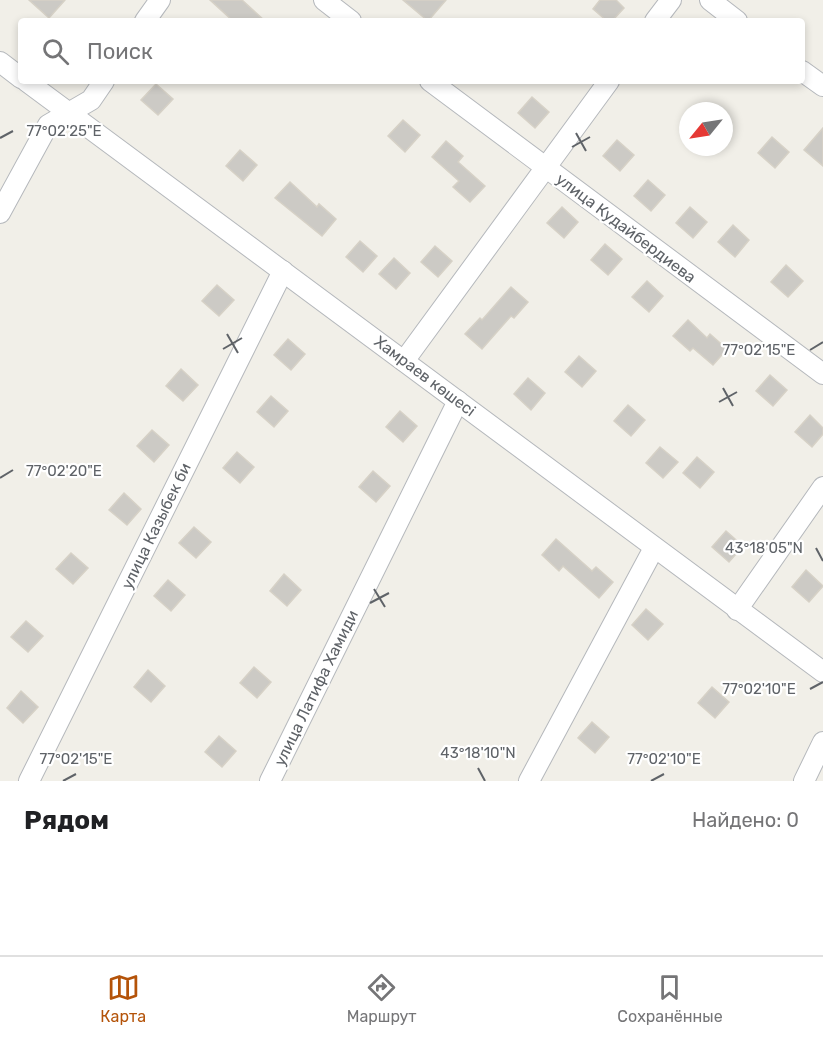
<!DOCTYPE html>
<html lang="ru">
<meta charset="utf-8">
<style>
body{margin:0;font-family:Rubik,sans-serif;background:#f6f6f6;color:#202124}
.compass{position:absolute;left:679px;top:102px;width:54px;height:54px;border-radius:50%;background:#fff;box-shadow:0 3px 9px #0003;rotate:240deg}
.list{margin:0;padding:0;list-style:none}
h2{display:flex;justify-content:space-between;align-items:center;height:78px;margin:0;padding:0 24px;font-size:26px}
h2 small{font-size:20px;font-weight:400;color:#757577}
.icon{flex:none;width:33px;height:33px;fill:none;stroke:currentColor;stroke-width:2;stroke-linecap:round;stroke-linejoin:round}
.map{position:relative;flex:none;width:823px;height:781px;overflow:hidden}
.search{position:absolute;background:#fff;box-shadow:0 3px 9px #0003;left:18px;right:18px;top:18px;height:66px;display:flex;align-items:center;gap:15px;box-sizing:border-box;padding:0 21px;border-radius:6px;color:#757577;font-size:22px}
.sheet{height:174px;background:#fff}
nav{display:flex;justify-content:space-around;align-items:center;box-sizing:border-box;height:84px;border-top:2px solid #e0e0e0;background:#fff;font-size:16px;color:#757577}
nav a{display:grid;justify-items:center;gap:3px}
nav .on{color:#b45309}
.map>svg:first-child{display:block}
</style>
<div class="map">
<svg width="823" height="781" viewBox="0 0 823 781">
<rect width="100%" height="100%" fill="#f1efe8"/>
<g fill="#cccac5" stroke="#d6d1c6" stroke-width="1.5">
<polygon points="29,0 65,0 49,18"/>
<polygon points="210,0 242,0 265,21 233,21"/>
<polygon points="403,0 446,0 428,21"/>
<polygon points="600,0 616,0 624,8 612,21 607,21 593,9"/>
<polygon points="156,84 173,99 158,115 141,100"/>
<polygon points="532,97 549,112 535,128 518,113"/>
<polygon points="403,120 420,135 405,152 388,136"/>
<polygon points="823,128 823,166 804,150"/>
<polygon points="772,137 789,152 775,168 758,153"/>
<polygon points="617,140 634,155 620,171 603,156"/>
<polygon points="446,141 463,156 458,162 485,186 470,202 453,187 459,181 432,157"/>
<polygon points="240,150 257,165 243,181 226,166"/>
<polygon points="648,180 665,195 651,211 634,196"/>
<polygon points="290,182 317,207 319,204 336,219 322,236 275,198"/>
<polygon points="562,207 578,222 564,238 547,223"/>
<polygon points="690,207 707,222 693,238 676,223"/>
<polygon points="733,225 749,240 735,257 718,242"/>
<polygon points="360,241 377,256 363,272 346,257"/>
<polygon points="605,244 622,259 608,275 591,260"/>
<polygon points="435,246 452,261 438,277 421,262"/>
<polygon points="394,258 410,273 396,289 379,274"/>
<polygon points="786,265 803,281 788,297 771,282"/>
<polygon points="647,281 663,296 649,312 632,297"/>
<polygon points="217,285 234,300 219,316 202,301"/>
<polygon points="511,287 528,302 514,318 511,316 482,349 465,334 480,318 482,320"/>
<polygon points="688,320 707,338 710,334 727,349 713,365 693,348 690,351 673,336"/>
<polygon points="288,339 305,354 291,370 274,355"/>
<polygon points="579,356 596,371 582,387 565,372"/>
<polygon points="181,369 198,385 183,401 166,386"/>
<polygon points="770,375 787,390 773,406 756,391"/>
<polygon points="528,378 545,393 531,410 514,394"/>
<polygon points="271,396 288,411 274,427 257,412"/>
<polygon points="628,405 645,420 631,436 614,421"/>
<polygon points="400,411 417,426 403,442 386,427"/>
<polygon points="810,415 823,428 823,434 812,447 795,432"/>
<polygon points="152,430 169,445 154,462 137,446"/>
<polygon points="660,447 678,462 663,478 646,463"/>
<polygon points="237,452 254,467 240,483 223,468"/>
<polygon points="697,457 714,472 700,488 683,473"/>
<polygon points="373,471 390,486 376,502 359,487"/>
<polygon points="124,493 141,509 127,525 109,510"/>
<polygon points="194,527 211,542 196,558 179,543"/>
<polygon points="726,531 743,546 729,562 712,547"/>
<polygon points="556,539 592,571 596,567 613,582 599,598 563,566 559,571 542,555"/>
<polygon points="71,553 88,568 73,584 56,569"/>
<polygon points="806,570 823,586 809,602 792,587"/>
<polygon points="284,574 301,590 287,606 270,591"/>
<polygon points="168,580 185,595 171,611 154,596"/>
<polygon points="646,609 663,624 648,640 632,625"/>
<polygon points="26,621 43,636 28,652 11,637"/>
<polygon points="254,667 271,682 257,698 240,683"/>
<polygon points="148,670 165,686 151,702 134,687"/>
<polygon points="712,687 729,702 715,718 698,703"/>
<polygon points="21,691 38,707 23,723 7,708"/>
<polygon points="592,722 609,737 595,753 578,738"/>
<polygon points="219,736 236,751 222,767 205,752"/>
</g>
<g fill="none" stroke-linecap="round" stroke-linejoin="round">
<g stroke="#b5b8bc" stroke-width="22">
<g id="minor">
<polyline points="324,0 351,21"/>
<polyline points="710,0 737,21"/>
<polyline points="145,21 160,0"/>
<polyline points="655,21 671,0"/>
<polyline points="0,62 21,78"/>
<polyline points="802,71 823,86"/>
<polyline points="26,81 823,672"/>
<polyline points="430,81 823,374"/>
<polyline points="0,213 48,125 91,100 104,81"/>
<polyline points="404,361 609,81"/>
<polyline points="737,610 823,487"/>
<polyline points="29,781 283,271"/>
<polyline points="270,781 458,401"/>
<polyline points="529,781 654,548"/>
<polyline points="804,781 823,742"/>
</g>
</g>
<use href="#minor" stroke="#fff" stroke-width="20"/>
</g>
<path fill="none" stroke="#5f6368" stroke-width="2" d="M 576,133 L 586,151M 0,138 L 13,131M 572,147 L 590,137M 227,334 L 238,353M 223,349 L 242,338M 810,350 L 823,342M 723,388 L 733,406M 719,402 L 737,392M 0,478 L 13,470M 816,548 L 823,561M 374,589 L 385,607M 370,603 L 389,593M 810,689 L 823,682M 478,768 L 485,781M 63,781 L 76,774M 651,781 L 664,774"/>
<g text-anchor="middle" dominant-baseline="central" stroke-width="4.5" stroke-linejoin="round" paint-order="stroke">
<g font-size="16" fill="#5f6368" stroke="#fff">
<text transform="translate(626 228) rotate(37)">улица Кудайбердиева</text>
<text transform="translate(425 376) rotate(37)">Хамраев көшесі</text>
<text transform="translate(156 526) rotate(-64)">улица Казыбек би</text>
<text transform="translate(316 688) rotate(-64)">улица Латифа Хамиди</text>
</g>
</g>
<g font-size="15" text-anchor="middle" fill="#5f6368" stroke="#fff" stroke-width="4.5" stroke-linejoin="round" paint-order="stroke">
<text x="64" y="136">77°02'25"E</text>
<text x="759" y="355">77°02'15"E</text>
<text x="64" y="476">77°02'20"E</text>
<text x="764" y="553">43°18'05"N</text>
<text x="759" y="694">77°02'10"E</text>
<text x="478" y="758">43°18'10"N</text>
<text x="76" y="764">77°02'15"E</text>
<text x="664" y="764">77°02'10"E</text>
</g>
</svg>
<svg class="compass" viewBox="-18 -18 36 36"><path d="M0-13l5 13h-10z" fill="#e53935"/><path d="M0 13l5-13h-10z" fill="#757577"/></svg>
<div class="search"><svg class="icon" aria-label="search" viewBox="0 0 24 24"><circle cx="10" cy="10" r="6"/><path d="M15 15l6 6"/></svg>Поиск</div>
</div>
<section class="sheet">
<h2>Рядом<small>Найдено: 0</small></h2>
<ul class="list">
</ul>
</section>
<nav>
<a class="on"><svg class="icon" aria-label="map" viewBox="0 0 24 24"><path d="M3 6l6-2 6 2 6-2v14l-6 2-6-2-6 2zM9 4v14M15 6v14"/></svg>Карта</a>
<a><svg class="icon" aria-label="directions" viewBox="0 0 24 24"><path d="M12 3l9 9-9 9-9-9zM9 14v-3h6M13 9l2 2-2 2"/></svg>Маршрут</a>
<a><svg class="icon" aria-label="saved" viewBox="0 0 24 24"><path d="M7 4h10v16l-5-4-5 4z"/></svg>Сохранённые</a>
</nav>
